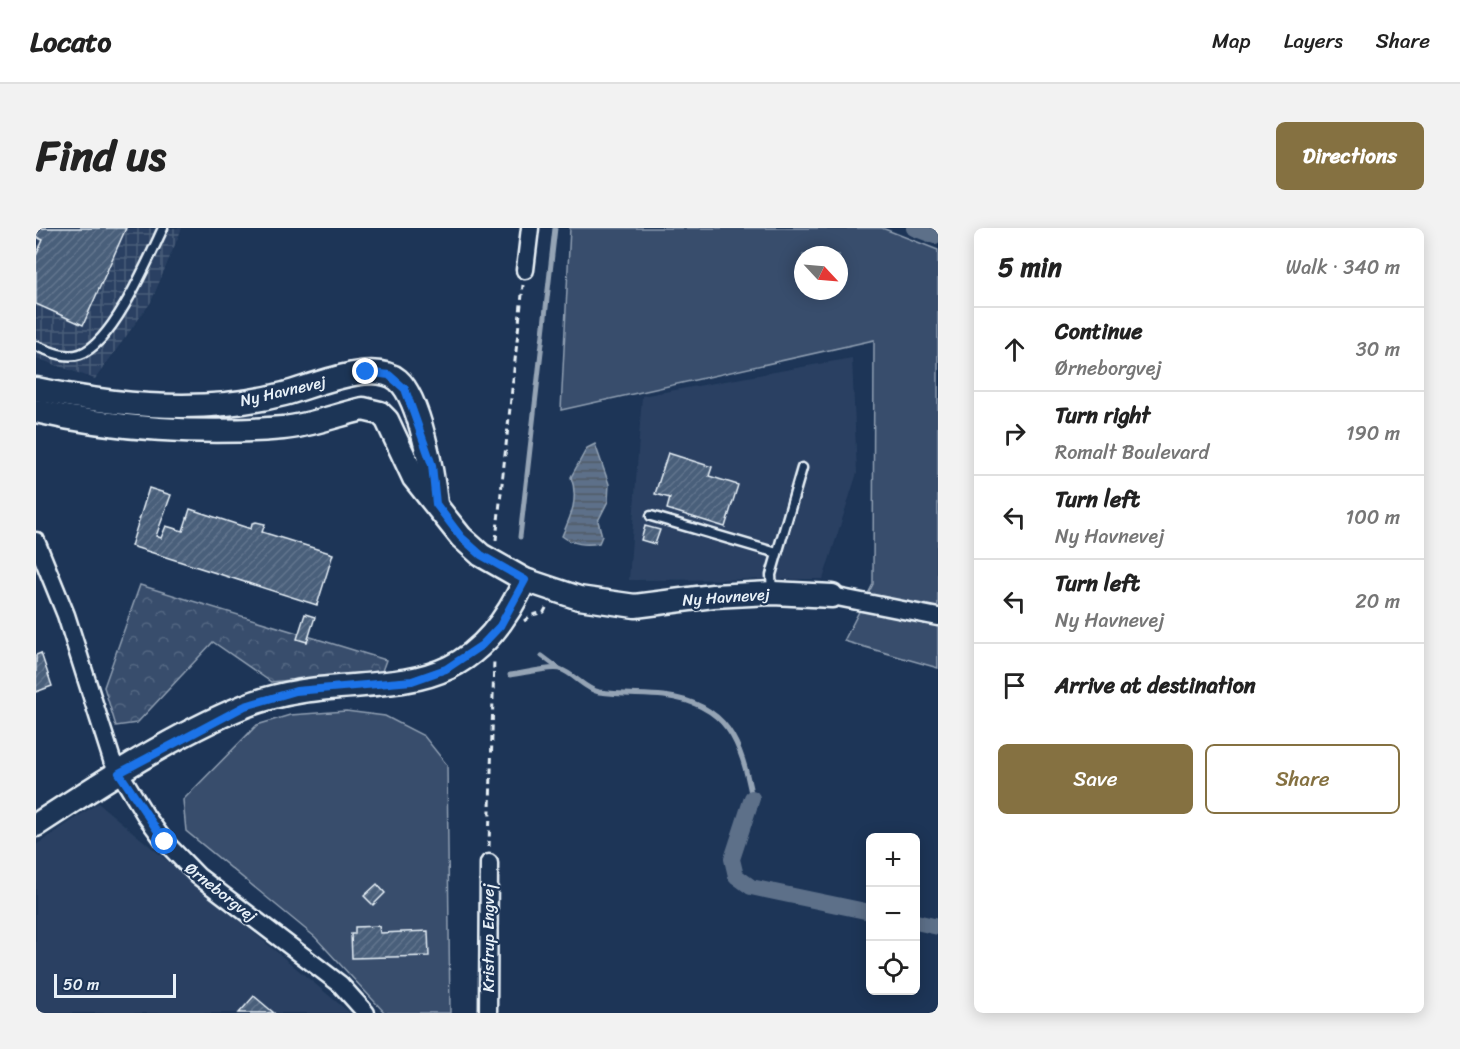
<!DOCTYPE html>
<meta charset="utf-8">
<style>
body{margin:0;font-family:Sriracha,sans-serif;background:#f2f2f2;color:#222}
.controls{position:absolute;right:18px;bottom:18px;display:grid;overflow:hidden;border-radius:9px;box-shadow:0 3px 15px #0003}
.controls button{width:54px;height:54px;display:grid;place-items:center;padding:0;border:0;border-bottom:2px solid #e0e0e0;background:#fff;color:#222;font:30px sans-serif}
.compass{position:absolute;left:758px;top:18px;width:54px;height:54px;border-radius:50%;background:#fff;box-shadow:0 3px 15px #0003;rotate:116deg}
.scale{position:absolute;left:18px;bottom:15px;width:122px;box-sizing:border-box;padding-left:6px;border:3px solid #e8f1f8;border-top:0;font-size:16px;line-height:21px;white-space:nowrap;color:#e8f1f8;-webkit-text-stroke:4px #1d3557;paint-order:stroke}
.stop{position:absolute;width:18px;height:18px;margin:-14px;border:4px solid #1a73e8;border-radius:50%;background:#fff}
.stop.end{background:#1a73e8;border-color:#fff;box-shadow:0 2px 6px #0008}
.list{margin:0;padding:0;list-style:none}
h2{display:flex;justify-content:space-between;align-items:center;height:78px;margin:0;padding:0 24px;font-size:26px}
h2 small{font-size:20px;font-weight:400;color:#767676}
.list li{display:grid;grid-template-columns:39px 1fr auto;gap:18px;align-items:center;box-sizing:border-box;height:84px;padding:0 24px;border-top:2px solid #e0e0e0}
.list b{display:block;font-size:22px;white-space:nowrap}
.list p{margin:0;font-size:20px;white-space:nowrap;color:#767676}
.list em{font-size:20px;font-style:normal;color:#767676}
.actions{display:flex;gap:12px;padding:18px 24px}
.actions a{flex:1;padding:14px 0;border:2px solid #857141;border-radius:9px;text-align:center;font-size:21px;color:#857141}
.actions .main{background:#857141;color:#fff}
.icon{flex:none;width:33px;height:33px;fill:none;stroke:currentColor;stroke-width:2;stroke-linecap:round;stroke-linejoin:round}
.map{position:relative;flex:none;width:902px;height:785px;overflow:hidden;border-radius:9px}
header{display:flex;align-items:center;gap:36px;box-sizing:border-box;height:84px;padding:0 30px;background:#fff;border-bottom:2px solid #e0e0e0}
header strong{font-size:28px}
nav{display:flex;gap:33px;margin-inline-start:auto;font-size:21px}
.intro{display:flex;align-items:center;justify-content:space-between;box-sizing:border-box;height:144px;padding:0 36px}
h1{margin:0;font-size:42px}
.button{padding:15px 27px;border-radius:9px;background:#857141;color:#fff;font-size:21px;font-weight:700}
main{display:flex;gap:36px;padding:0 36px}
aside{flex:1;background:#fff;border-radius:9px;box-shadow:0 3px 15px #0003}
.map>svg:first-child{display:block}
</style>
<header>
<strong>Locato</strong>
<nav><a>Map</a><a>Layers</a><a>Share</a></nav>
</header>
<div class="intro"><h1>Find us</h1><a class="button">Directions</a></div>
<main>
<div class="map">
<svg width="902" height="785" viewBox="0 0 902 785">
<defs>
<pattern id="industrial-grid" width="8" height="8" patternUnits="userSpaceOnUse" patternTransform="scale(1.5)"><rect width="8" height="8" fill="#2a4162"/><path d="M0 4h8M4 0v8" fill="none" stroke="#495d79"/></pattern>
<pattern id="forest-crowns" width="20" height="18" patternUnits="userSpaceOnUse" patternTransform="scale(1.5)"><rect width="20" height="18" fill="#374d6c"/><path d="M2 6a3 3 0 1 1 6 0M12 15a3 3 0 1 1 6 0" fill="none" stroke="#546782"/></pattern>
<pattern id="water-rules" width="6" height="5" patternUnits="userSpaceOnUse" patternTransform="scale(1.5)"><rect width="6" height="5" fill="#5d7089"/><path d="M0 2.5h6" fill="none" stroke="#505a66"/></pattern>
<pattern id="building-hatch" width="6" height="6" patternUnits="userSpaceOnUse" patternTransform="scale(1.5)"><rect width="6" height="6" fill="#495e7a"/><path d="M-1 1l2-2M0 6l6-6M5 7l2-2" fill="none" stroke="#63768e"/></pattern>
</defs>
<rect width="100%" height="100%" fill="#1d3557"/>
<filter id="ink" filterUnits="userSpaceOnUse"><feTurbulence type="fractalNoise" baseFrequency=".0167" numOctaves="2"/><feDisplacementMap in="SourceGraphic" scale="12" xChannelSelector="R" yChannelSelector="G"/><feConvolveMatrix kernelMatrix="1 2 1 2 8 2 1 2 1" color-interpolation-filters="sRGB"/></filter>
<g filter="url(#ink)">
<g fill="#2a4162">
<polygon points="816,130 821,245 787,351 593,352 606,168"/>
<polygon points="62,575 314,785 0,785 0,617"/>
</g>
<polygon fill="url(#industrial-grid)" points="0,0 146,0 115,74 59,151 0,130"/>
<g fill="#374d6c" stroke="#909fb2" stroke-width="1.5" fill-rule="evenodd">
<path d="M 534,0 L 846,0 L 902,22 L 902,440 L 808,413 L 837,356 L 838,112 L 525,182 ZM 767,27 L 803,27 L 803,63 L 767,63 Z"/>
<polygon points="310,483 349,488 388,508 411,537 414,785 349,785 279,709 150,603 147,572 221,497 254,487"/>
</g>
<polygon fill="url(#forest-crowns)" stroke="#909fb2" stroke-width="1.5" points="104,357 350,432 346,443 235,454 177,414 101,495 80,498 68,459"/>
<path fill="url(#water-rules)" stroke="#95a4b5" stroke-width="1.5" d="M 559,216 L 573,256 L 572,273 L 562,293 L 566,308 L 563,315 C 550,318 536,316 526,308 C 535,288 543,271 535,249 L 551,220 Z"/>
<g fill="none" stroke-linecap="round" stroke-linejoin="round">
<g stroke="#95a4b5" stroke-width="5">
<polyline points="484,309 519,0"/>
<polyline points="506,428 522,440"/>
<path d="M 474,447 C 485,446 515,438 524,441 C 538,446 549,461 563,464 C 585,467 607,466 628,468 C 692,476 705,514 716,570"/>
</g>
<g stroke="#5d7089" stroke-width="16">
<polyline points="878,0 899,8"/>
<polyline points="716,570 696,631 700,648 715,659 834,684"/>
<polyline points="880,694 902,699"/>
</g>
</g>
<g fill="url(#building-hatch)" stroke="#e8f1f8" stroke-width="1.5">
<polygon points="2,0 90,0 47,97 0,76 0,28 7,12 0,9"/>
<polygon points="632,225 676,239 673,248 702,257 689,299 631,281 634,270 619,266"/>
<polygon points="113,260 135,267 120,308 125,310 130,298 147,303 154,281 215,301 216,295 220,294 229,296 226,304 297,326 281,377 95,318"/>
<polygon points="609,298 624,302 619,316 605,312"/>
<polygon points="269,386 279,389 271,414 261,411"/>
<polygon points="5,425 16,458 0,464 0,427"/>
<polygon points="341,656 349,665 337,677 328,668"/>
<polygon points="343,698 344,705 392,703 393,728 316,730 315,706 319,706 319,699"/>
<polygon points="218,768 238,785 203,785"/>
</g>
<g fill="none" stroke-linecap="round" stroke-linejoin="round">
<g stroke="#e8f1f8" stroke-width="13">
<g id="lane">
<path d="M 0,118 C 14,123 29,131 44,126 C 77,115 113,30 127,0"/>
<polyline points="615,288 741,325"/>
<polyline points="736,365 735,347 766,240"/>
</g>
</g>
<g stroke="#e8f1f8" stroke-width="21">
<g id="street">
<polyline points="489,42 494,0"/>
<polyline points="0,313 30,387 76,532 110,588 129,614 162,648 304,756 330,785"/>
<polyline points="796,368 902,389"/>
<polyline points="452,785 453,635"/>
</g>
</g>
<g stroke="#e8f1f8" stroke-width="27">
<g id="secondary">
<path d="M 0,161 C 80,178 168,187 248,166 C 276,159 337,131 362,152 C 384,171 397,247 400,276"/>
<path d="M 0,183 C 78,201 167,207 247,200 C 273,198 301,187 327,181 L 344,185 L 351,192 L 378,250 L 425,309 L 445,327 L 489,352 L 543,370 L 599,378 L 677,368 L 737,365 L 796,368"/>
<path d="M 0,597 C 63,556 139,506 209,478 C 325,433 423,498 489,352"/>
</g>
</g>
<g stroke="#e8f1f8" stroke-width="3" stroke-dasharray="6 4.5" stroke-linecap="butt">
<polyline points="460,312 487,57"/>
<polyline points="488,393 496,387 508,384 511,378"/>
<polyline points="453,619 458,431"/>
</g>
<use href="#lane" stroke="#1d3557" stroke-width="8"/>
<use href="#street" stroke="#1d3557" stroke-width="16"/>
<use href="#secondary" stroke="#1d3557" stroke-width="22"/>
</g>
</g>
<g fill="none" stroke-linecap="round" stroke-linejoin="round" filter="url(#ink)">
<polyline stroke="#1a73e8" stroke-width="8" points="129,614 83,545 209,478 260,463 376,453 410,441 446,417 464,398 489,352 445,327 425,309 400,276 396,237 369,161 353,147 330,144"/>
</g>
<g text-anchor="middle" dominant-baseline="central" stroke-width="4.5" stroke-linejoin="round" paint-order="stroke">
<g font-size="16" fill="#e8f1f8" stroke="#1d3557">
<text transform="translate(247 163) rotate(-13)">Ny Havnevej</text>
<text transform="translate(690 369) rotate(-4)">Ny Havnevej</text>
<text transform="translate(185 664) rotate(38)">Ørneborgvej</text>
<text transform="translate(452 710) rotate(-90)">Kristrup Engvej</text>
</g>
</g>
</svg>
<div class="controls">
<button>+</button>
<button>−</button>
<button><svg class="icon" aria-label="locate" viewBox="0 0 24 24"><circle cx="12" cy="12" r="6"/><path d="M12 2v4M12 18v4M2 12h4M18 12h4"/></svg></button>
</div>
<svg class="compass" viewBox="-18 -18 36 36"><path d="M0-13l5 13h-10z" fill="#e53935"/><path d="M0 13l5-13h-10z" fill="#767676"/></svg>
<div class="scale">50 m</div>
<div class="stop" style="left:129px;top:614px"></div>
<div class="stop end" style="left:330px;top:144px"></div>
</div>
<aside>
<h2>5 min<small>Walk · 340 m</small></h2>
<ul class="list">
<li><svg class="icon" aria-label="ahead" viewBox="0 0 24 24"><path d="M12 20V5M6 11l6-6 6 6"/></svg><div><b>Continue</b><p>Ørneborgvej</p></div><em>30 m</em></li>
<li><svg class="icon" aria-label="right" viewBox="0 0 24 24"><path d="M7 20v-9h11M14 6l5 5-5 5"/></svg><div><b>Turn right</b><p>Romalt Boulevard</p></div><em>190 m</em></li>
<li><svg class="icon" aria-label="left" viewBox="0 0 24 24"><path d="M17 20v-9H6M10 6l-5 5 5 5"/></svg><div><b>Turn left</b><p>Ny Havnevej</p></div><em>100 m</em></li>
<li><svg class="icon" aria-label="left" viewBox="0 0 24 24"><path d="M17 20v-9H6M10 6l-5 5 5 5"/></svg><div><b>Turn left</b><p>Ny Havnevej</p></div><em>20 m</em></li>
<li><svg class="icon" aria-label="arrive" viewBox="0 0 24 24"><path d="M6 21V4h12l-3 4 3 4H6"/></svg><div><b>Arrive at destination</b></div></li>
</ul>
<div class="actions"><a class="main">Save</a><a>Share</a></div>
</aside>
</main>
